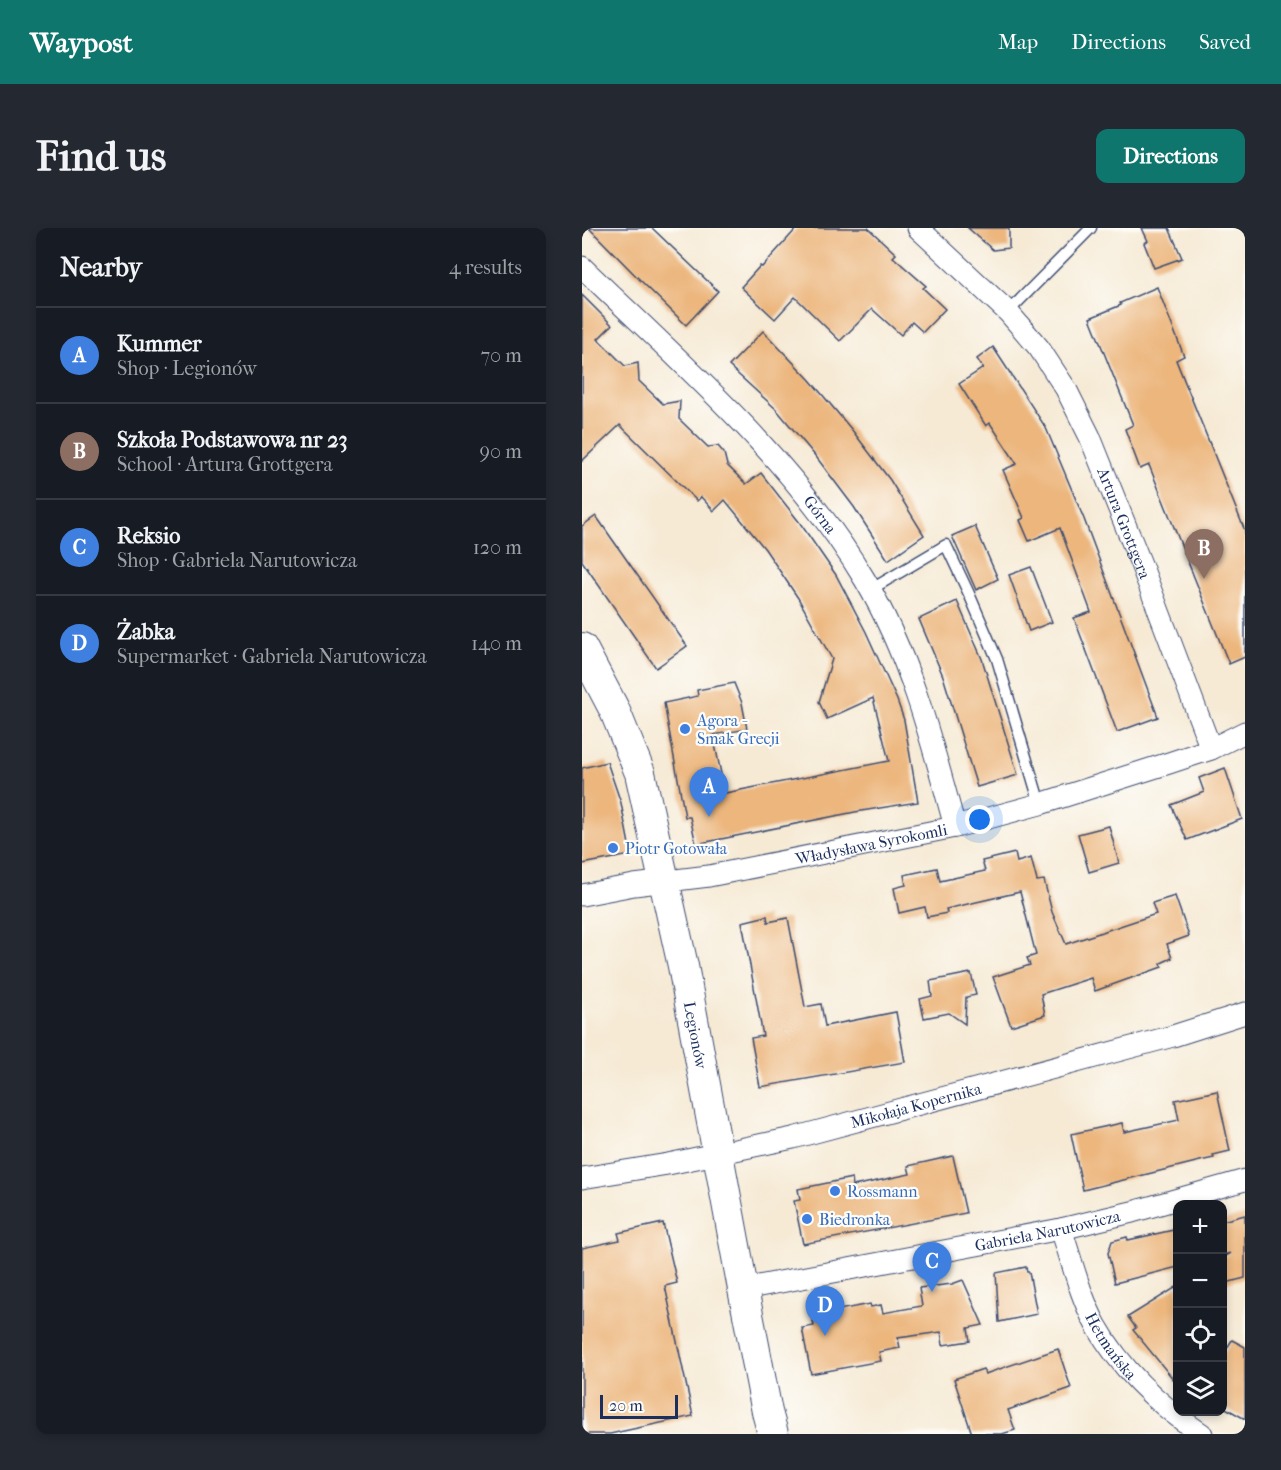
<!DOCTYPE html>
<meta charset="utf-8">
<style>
body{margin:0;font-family:"IM FELL French Canon",serif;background:#242831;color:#f1f3f6}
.controls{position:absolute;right:18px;bottom:18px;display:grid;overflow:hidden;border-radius:12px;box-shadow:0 3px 9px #0003}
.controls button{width:54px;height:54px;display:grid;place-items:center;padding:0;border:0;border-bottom:2px solid #363941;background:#171b24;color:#f1f3f6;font:30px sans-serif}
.scale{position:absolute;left:18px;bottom:15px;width:78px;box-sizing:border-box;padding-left:6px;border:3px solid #1b2f5e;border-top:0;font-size:16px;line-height:21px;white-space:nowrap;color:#1b2f5e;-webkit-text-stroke:4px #fdfcf7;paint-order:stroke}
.you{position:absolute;left:398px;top:592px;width:21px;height:21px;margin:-15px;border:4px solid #fff;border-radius:50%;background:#1a73e8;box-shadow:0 0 0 9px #1a73e833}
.badge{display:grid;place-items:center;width:39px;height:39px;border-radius:50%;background:#0f766e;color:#fff;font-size:20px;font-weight:700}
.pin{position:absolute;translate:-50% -50px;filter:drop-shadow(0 2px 3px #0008)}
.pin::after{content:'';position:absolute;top:32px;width:21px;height:18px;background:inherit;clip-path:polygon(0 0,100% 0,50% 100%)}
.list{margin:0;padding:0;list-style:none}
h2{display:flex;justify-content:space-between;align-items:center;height:78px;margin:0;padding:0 24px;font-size:26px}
h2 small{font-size:20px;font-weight:400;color:#9ea1a6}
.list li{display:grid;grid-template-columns:39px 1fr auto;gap:18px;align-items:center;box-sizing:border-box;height:96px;padding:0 24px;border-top:2px solid #363941}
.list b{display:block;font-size:22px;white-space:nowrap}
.list p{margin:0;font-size:20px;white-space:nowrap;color:#9ea1a6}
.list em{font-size:20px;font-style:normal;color:#9ea1a6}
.icon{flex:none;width:33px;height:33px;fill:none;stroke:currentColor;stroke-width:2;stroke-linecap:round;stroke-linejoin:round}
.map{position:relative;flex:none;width:663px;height:1206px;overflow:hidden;border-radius:12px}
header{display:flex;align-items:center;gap:36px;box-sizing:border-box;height:84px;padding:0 30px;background:#0f766e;color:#fff}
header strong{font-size:28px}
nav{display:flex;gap:33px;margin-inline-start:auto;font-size:21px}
.intro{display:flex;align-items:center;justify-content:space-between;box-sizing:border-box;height:144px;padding:0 36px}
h1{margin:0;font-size:42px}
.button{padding:15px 27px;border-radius:12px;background:#0f766e;color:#fff;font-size:21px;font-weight:700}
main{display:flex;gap:36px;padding:0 36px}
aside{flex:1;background:#171b24;border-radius:12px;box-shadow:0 3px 9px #0003}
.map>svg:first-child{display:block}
</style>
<header>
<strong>Waypost</strong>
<nav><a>Map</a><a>Directions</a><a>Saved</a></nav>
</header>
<div class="intro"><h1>Find us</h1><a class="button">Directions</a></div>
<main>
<aside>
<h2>Nearby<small>4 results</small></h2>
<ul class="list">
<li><span class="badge" style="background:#3f7fe0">A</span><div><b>Kummer</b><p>Shop · Legionów</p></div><em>70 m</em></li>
<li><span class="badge" style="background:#8d6e63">B</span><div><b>Szkoła Podstawowa nr 23</b><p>School · Artura Grottgera</p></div><em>90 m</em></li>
<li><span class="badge" style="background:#3f7fe0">C</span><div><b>Reksio</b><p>Shop · Gabriela Narutowicza</p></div><em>120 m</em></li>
<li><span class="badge" style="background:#3f7fe0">D</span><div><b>Żabka</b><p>Supermarket · Gabriela Narutowicza</p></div><em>140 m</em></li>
</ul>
</aside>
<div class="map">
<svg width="663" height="1206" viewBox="0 0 663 1206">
<rect width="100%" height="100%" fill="#fdfcf7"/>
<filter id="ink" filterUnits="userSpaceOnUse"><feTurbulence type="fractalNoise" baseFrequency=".0167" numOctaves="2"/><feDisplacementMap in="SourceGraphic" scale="12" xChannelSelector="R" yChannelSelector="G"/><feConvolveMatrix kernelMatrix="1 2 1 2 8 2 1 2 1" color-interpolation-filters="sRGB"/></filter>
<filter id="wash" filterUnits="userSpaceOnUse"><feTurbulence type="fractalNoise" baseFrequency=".008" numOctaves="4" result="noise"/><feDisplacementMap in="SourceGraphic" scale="24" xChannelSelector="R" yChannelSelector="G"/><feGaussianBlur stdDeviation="1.35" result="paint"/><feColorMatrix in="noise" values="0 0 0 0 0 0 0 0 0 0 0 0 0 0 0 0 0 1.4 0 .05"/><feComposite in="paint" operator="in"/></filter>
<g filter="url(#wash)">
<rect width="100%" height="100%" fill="#f6ead5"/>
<g id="blocks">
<g fill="#ecb67d">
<polygon points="7,0 70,0 136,63 104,97 59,53"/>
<polygon points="215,0 286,0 314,26 311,29 344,58 341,60 363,81 341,104 330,94 319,107 290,81 258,113 213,69 193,91 159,59 178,38 180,39"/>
<polygon points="386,0 427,0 427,20 411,22"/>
<polygon points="560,0 587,0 600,30 572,40 562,15 566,13"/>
<polygon points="575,59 602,128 594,132 663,303 663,429 647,436 567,237 558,241 543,201 551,197 508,90 539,77 538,75"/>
<polygon points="0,67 30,97 16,111 43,138 56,135 57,153 81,176 98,173 97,191 126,219 136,218 142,225 145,237 164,256 179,245 218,295 254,347 284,404 315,472 322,492 336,574 273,584 114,616 108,589 103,589 82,475 116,468 115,462 152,455 160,475 165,501 131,507 143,565 307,533 291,470 245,491 237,474 250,431 216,370 183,321 143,272 132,283 119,269 115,273 38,197 0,233"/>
<polygon points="181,103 228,152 270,202 308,252 342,307 306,332 272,279 235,230 194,181 147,138"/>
<polygon points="411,119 464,200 502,291 576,489 535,504 492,390 509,384 478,300 447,313 438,292 442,290 421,242 435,236 408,195 404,198 377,156 401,140 395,131"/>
<polygon points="14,288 105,418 74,440 0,333 0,298"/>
<polygon points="393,298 416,351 394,362 370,308"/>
<polygon points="449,339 470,394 447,403 427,347"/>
<polygon points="375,373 400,431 436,547 395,559 361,448 337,391"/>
<polygon points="25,534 39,575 49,627 0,636 0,540"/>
<polygon points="643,540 660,591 605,612 589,577 622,564 617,550"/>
<polygon points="527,598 537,635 507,644 496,606"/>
<polygon points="433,625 435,634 449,630 455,653 462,652 470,684 484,716 574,686 570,675 593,668 607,708 585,716 590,730 579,735 580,739 513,763 509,750 459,766 463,787 429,798 411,749 448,737 445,730 454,727 438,664 364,681 365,685 345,689 343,679 317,685 312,660 324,657 322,647 355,640 358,653 403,643 400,633"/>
<polygon points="185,688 186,694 206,690 223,779 239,776 243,798 314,784 323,834 178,859 169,810 181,808 160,694"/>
<polygon points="389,745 394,767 384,769 383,796 367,785 342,790 338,771 350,768 348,753"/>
<polygon points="635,863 648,923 631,927 632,930 618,933 501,962 489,906 540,895 542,904 597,892 593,872"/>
<polygon points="371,928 384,985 221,1016 212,973 218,972 216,961 270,950 271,958 328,946 326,938"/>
<polygon points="663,987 663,1050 640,1056 640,1030 649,1025 640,1027 640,993"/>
<polygon points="81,995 95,1055 83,1058 111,1188 28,1206 0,1206 0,1020 38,1012 36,1005"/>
<polygon points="596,1001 596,1039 533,1055 526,1025 530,1013 545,1009 546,1012"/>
<polygon points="444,1039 445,1044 447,1044 455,1086 417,1094 414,1045"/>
<polygon points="381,1052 401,1097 386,1100 388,1113 361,1117 359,1104 316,1110 318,1120 297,1124 299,1133 229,1146 220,1100 232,1098 230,1087 288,1076 289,1079 299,1077 301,1085 340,1078 337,1060 370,1056"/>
<polygon points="596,1058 596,1157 551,1102 554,1100 546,1089"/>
<polygon points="650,1112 663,1119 663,1191 640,1178 640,1128"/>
<polygon points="476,1121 489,1160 426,1182 433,1202 420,1206 390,1206 372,1151 401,1141 403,1146"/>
</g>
</g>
</g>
<g filter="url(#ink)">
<use href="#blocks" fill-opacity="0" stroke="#3c4b70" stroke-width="1.5"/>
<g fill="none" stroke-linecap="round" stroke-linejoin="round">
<g stroke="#3c4b70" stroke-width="13">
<g id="lane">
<polyline points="426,84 509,0"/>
<polyline points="288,362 364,317 388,368 415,431 458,576"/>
</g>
</g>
<g stroke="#3c4b70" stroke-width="23">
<g id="street">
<path id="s1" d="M 336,0 L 426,84 L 457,120 L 484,161 L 508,209 L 559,336 L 629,521"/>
<path id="s2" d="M 0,39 C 100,136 211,231 283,352 C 328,428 350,514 373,599"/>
<path id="s3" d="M 0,667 L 52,657 L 127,648 L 373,599 L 458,576 L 587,535 L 629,521 L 663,504"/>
<path id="s4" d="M 0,950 L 86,936 L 211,910 L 591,808 L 663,785"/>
<path id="s5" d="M 479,1001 C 490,1033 498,1068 514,1097 C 540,1143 576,1177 620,1206"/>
<path id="s6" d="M 161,1061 L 479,1001 L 550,984 L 663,952"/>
</g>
</g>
<g stroke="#3c4b70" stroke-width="32">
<g id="secondary">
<path id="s7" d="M 0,420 L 32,481 L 58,545 L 101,738 L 161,1061 L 185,1184 L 191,1206"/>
</g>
</g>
<use href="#lane" stroke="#fff" stroke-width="10"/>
<use href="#street" stroke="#fff" stroke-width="21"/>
<use href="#secondary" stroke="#fff" stroke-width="30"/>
</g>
</g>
<g fill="#3f7fe0" stroke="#fdfcf7" stroke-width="2">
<circle cx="103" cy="501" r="6"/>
<circle cx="31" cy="620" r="6"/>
<circle cx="253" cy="963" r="6"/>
<circle cx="225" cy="991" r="6"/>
</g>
<g text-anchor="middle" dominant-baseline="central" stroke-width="4.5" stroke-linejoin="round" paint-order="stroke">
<g font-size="16" fill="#1b2f5e" stroke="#fdfcf7">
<text stroke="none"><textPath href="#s2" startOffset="344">Górna</textPath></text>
<text stroke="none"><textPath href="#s1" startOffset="366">Artura Grottgera</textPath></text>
<text stroke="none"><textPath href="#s3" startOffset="294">Władysława Syrokomli</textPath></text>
<text stroke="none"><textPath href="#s7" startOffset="406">Legionów</textPath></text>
<text stroke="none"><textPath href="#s4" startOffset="342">Mikołaja Kopernika</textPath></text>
<text stroke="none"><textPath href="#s6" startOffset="310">Gabriela Narutowicza</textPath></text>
<text stroke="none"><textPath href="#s5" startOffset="128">Hetmańska</textPath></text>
</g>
<g font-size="16" fill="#366cbe" stroke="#fdfcf7" text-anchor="start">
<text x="115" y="492">Agora -<tspan x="115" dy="18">Smak Grecji</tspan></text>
<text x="43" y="620">Piotr Gotowała</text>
<text x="265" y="963">Rossmann</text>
<text x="237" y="991">Biedronka</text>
</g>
</g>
</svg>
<div class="controls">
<button>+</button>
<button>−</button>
<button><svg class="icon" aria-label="locate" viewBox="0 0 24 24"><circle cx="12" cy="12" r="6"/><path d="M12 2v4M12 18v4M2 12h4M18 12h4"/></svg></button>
<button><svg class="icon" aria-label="layers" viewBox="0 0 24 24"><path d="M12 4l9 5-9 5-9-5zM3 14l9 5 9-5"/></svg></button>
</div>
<div class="scale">20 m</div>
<div class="you"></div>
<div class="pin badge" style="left:127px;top:589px;background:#3f7fe0">A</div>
<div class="pin badge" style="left:622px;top:351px;background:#8d6e63">B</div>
<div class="pin badge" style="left:350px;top:1064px;background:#3f7fe0">C</div>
<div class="pin badge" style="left:243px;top:1108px;background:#3f7fe0">D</div>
</div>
</main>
